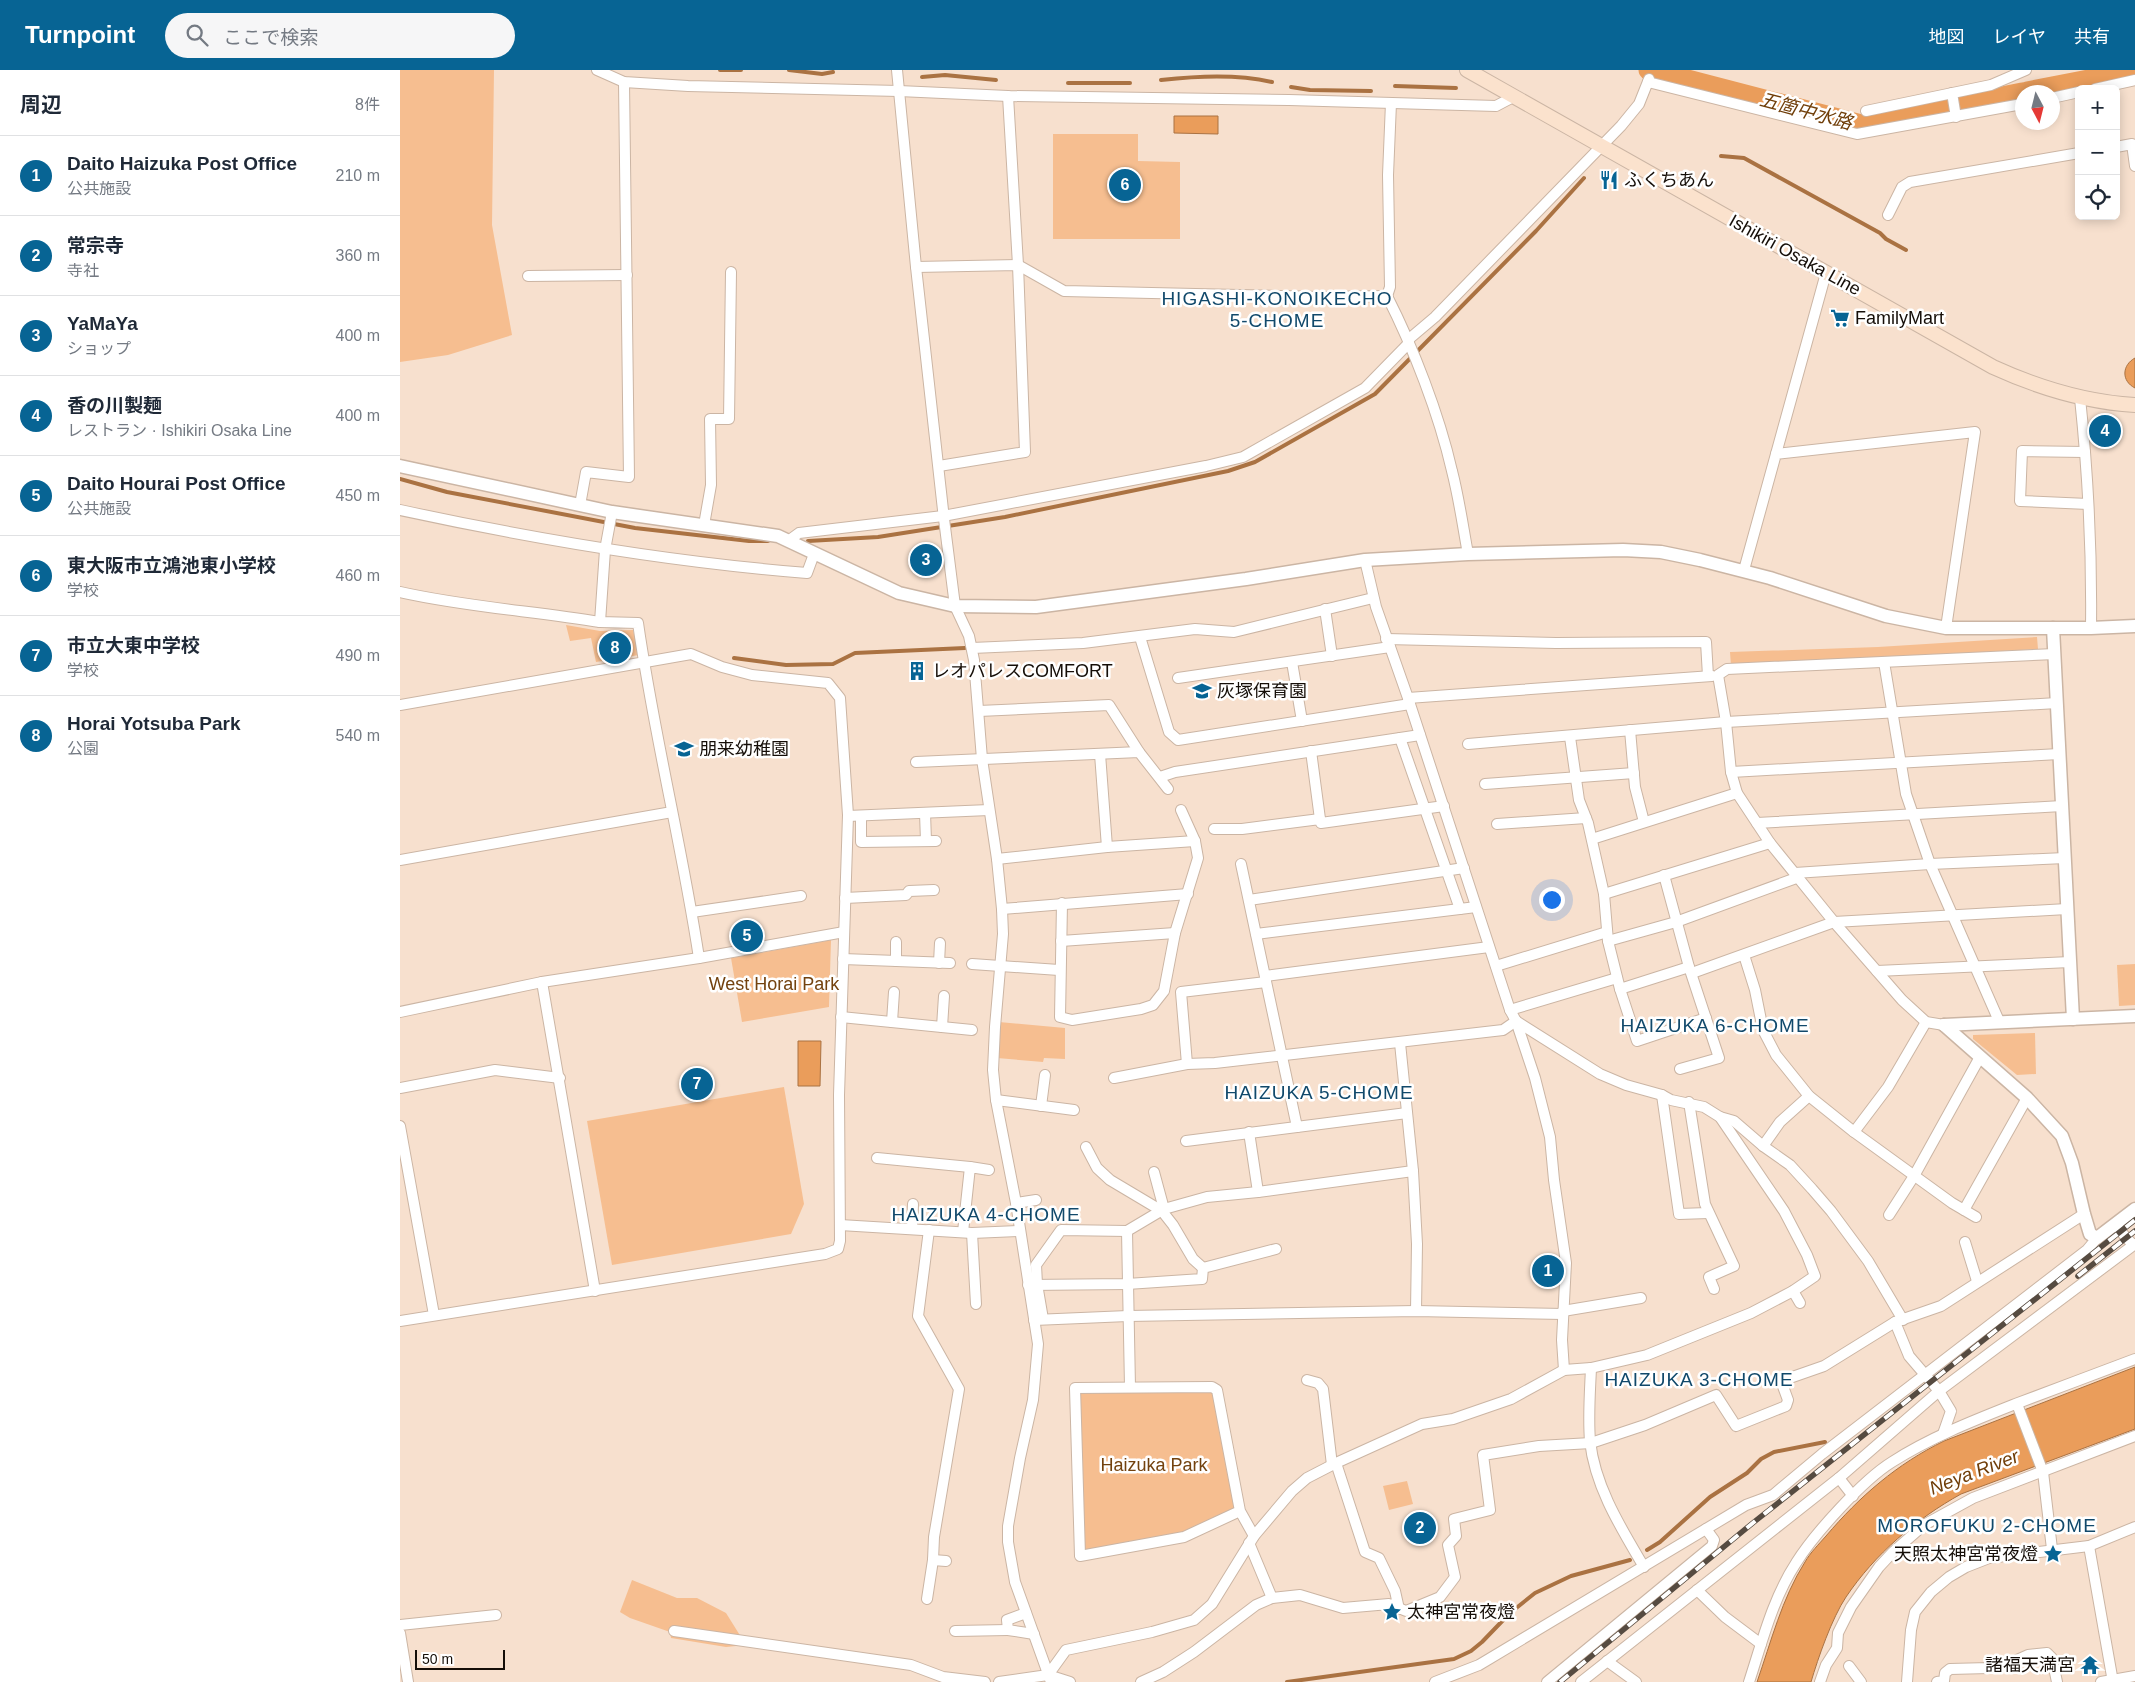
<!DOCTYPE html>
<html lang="ja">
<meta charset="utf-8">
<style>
body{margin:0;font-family:Helvetica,"Noto Sans JP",sans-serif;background:#f6f6f7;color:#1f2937}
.controls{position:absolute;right:15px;top:15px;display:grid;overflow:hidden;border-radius:8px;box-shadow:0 2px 12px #0003}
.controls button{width:45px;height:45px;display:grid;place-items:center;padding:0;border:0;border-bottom:1px solid #e0e1e3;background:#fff;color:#1f2937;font:25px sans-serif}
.compass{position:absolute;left:1615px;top:15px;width:45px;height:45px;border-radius:50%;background:#fff;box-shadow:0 2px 12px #0003;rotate:173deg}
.scale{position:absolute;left:15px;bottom:12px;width:90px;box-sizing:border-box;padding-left:5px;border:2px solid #150e08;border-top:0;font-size:14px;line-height:18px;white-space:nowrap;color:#150e08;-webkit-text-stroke:4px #fff;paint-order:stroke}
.you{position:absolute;left:1151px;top:829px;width:18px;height:18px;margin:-12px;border:4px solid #fff;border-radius:50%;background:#1a73e8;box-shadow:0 0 0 8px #1a73e833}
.badge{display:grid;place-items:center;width:32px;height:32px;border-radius:50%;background:#076494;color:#fff;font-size:16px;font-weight:700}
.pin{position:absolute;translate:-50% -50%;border:2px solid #fff;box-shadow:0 1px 5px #0006}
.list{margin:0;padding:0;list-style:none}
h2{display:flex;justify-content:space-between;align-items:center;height:65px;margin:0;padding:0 20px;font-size:21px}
h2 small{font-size:16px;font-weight:400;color:#747a83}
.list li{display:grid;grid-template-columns:32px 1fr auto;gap:15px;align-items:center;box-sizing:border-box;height:80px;padding:0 20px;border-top:1px solid #e0e1e3}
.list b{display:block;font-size:19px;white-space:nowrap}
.list p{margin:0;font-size:16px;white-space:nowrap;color:#747a83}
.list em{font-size:16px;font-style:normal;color:#747a83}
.icon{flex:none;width:28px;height:28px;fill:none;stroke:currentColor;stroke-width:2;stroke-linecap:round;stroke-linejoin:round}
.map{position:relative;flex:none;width:1735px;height:1612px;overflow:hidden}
header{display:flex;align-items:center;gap:30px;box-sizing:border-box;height:70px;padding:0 25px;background:#076494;color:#fff}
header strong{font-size:24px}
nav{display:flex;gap:28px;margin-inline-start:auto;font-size:18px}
.search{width:350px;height:45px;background:#f6f6f7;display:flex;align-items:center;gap:12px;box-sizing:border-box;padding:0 18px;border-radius:28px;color:#747a83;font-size:19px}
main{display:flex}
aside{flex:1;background:#fff}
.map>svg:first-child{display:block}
</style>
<header>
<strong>Turnpoint</strong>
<div class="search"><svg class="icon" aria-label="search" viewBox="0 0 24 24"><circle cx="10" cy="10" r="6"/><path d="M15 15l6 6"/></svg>ここで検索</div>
<nav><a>地図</a><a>レイヤ</a><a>共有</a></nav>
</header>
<main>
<aside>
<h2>周辺<small>8件</small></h2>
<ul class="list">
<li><span class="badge">1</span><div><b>Daito Haizuka Post Office</b><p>公共施設</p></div><em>210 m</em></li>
<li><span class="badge">2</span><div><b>常宗寺</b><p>寺社</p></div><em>360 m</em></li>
<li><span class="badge">3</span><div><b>YaMaYa</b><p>ショップ</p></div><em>400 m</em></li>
<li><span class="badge">4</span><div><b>香の川製麺</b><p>レストラン · Ishikiri Osaka Line</p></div><em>400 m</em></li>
<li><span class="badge">5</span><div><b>Daito Hourai Post Office</b><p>公共施設</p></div><em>450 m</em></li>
<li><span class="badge">6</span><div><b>東大阪市立鴻池東小学校</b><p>学校</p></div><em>460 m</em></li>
<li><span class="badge">7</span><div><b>市立大東中学校</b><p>学校</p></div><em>490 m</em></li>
<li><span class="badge">8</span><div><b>Horai Yotsuba Park</b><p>公園</p></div><em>540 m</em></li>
</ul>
</aside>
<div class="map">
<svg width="1735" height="1612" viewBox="0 0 1735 1612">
<rect width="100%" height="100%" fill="#f7e0ce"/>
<g fill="#f6be90">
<polygon points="0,0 94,0 92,155 112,265 48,285 0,292"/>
<polygon points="653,64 738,64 738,91 780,92 780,169 653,169"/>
<polygon points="166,555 200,561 233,560 239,585 196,592 191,568 170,571"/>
<polygon points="1637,567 1638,579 1331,596 1330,582 1478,577"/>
<polygon points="431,870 429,937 342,952 331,888"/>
<polygon points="1735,894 1735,935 1719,936 1717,895"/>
<polygon points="599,952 665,958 665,989 644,988 643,992 597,988"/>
<polygon points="1635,963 1636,1004 1617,1005 1573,969 1573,965"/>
<polygon points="384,1017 404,1134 391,1164 212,1195 187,1051"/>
<polygon points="809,1319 814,1322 836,1439 783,1463 683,1481 680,1324"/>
<polygon points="1007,1411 1013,1434 989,1440 983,1416"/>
<polygon points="232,1510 277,1528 297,1528 326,1543 341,1567 336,1576 326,1577 271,1568 270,1562 230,1548 220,1542"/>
</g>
<g fill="#ea9d5b" stroke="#aa7242">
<polygon points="774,46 818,46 818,64 774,63"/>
<path d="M 1735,288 L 1735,318 C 1721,311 1722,295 1735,288 Z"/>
<polygon points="398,971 421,971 420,1016 398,1016"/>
<path d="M 1735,1297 L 1735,1359 L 1561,1424 C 1516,1449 1475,1484 1446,1527 C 1432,1548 1418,1588 1411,1612 L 1357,1612 C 1371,1572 1382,1528 1405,1492 C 1410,1483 1419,1474 1426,1466 C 1460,1426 1497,1394 1544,1371 Z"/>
</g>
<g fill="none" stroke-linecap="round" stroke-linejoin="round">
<g stroke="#aa7242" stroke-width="4">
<polyline points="320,0 341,0"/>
<polyline points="389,0 422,4 433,2"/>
<polyline points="522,7 545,5 596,10"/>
<path d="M 761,10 C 798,6 836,4 872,12"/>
<polyline points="668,13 730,13"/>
<polyline points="995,16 1056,18"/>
<polyline points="891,17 910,20 971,21"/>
<polyline points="1321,86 1344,88 1480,163 1486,169 1506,180"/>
<polyline points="0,409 47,422 235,458 349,471 368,471"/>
<polyline points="408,471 478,467 605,447 828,401 855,392 975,324 1136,161 1184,108"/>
<polyline points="334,588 386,595 433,594 455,583 565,578"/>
<polyline points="1247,1480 1260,1472 1310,1427 1347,1403 1361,1389 1374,1382 1425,1372"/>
<polyline points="887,1612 1054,1589 1071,1581 1082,1572 1110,1543 1135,1523 1171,1506 1230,1490"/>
</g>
<g stroke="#ea9d5b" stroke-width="21">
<polyline points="1249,0 1461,55 1622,23"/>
<polyline points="1627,22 1735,1"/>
</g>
<g stroke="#cbb5a4" stroke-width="12">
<g id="minor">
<polyline points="197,0 224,12 288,16 499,21 608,26 889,30 1096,36 1115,26"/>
<polyline points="497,0 516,197 544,449 555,536 569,566 574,590 582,689 597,789 602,839 603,864 595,957 593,1000 596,1030 616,1133 638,1274 633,1330 620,1388 608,1456 608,1472 615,1512 651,1612"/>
<polyline points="1248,12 1457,64 1622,34"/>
<polyline points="1695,19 1735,10"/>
<polyline points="1552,23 1556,47"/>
<polyline points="1652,28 1679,22"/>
<polyline points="1466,41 1591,15 1626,0"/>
<polyline points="1716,77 1732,74 1735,96"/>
<polyline points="1488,145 1502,117 1510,112 1679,83"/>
<path d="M 516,197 L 618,195 L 664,221 L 922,227 L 987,226 C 1013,277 1039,344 1052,401 C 1059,428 1063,457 1068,484"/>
<polyline points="128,206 227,205"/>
<polyline points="987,226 990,217 988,105 991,33"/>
<polyline points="1009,269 1035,247 1221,56 1239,34 1249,9"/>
<path d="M 1680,328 C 1688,404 1692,481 1691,558"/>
<polyline points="1685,382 1622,381 1620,431 1688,434"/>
<polyline points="1376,384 1426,203"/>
<polyline points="539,396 625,382 618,195 608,26"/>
<polyline points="180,435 186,402 229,407 224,12"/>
<path d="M 0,440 C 134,469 270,492 407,503 L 414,484"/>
<path d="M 212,442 L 205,480 L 200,552 L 238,553 C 254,665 282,776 299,888"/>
<polyline points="304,455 311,415 310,349 329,349 331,202"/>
<polyline points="388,471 399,463 543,446 806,396 843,387 965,318 1009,273"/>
<polyline points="965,490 976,537 1008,628 1110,940 1116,951 1135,1008 1150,1067 1154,1110 1166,1193 1162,1270 1164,1300"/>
<polyline points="1344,500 1376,384 1575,362 1546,558"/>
<path d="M 0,522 C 66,537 134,541 200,552"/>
<polyline points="925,539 932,586"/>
<polyline points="740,567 769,662 778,670 1010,634"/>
<polyline points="986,569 1156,573 1306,572 1308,606"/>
<polyline points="572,578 683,573 795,559 834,562 973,528"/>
<polyline points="892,592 902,651"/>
<polyline points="1484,592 1506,724 1530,794 1599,951"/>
<polyline points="778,608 990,577"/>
<polyline points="1008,628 1312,606"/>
<polyline points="0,635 291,584 322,597 352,605 428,613 440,628 448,745 439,1025 440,1171 438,1179 425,1184 0,1251"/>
<polyline points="579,641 709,635 739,682"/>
<polyline points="1230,660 1235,717 1244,752"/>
<polyline points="1170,667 1179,730 1188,753 1204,824 1208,871 1220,919 1289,897"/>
<polyline points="1000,668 1060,839"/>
<polyline points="1068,674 1326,652 1657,633"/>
<polyline points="911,681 920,749"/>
<polyline points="700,684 707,777"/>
<polyline points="516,692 739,682 768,719"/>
<polyline points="1331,702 1659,684"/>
<polyline points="760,707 775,702 1020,665"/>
<polyline points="1085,714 1234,703"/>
<polyline points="525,743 526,771"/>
<polyline points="448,746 589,740"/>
<polyline points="461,746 461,772 536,771"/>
<polyline points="1357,753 1662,736"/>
<polyline points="1097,754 1186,748"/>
<polyline points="814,759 842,759 920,749 921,753 1044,736"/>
<polyline points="1192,769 1337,723"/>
<polyline points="597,789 707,777 795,771"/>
<polyline points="0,790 272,742"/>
<polyline points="841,794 897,1057"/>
<polyline points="1395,803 1530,794 1665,788"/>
<polyline points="1264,805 1289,897 1319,988 1280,999"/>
<polyline points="1204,824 1370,773"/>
<polyline points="445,828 506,825 509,821 534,820"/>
<polyline points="849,830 1064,798"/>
<polyline points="662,833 660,947 672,950 741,939 753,935 764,921 775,863 798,788 795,771 781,740"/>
<polyline points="602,839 788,824"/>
<polyline points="292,842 401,826"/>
<polyline points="856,864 1076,837"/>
<polyline points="661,871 775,863"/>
<polyline points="1208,871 1276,852 1399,807"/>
<polyline points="1344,885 1355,920 1363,960 1376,985 1409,1026 1454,1062 1552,1133 1576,1147"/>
<polyline points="443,889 550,893"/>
<polyline points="496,891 496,872"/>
<polyline points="539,893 540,873"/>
<polyline points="572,894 659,900"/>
<polyline points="1096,896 1207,862"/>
<polyline points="1477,901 1670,892"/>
<polyline points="1292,903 1434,852 1667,839"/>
<polyline points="865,906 1089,877"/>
<polyline points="142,912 195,1221"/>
<polyline points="1220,919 1237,971 1306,948"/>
<polyline points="1110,940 1217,908"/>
<polyline points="0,942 142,912 299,888 444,862"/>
<polyline points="441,947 572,960"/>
<polyline points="492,952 494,922"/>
<polyline points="1544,955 1526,952 1502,930 1434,852 1370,773 1337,723 1331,702 1326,652 1318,605 1327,599 1655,584"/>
<polyline points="542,957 544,926"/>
<polyline points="1000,973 1013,1101 1017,1174 1016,1241"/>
<polyline points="787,994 781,922 866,912"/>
<polyline points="714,1008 787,994 815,993 1103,960 1116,951"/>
<polyline points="0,1018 95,1000 160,1008"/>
<polyline points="1262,1025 1279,1144 1308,1143"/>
<polyline points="596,1030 674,1040"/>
<polyline points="1289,1032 1305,1134 1334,1196 1309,1207 1314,1219"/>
<polyline points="641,1036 645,1005"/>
<polyline points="1320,1047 1334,1051 1363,1076 1390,1095 1412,1119 1431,1141 1468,1191 1503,1250"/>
<polyline points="0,1056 34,1245"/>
<polyline points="849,1062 858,1122"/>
<polyline points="1454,1062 1488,1017 1526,952"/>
<polyline points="786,1071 1007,1043"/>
<polyline points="1363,1076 1380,1052 1409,1026"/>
<polyline points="686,1077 697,1098 710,1110 762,1141 773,1155 793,1189 803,1198"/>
<polyline points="477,1088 570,1097"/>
<polyline points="754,1102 764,1139"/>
<polyline points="616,1133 636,1130"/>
<polyline points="1564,1140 1627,1028"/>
<polyline points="1489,1145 1514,1106 1580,987"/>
<polyline points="440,1155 572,1163 620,1161"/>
<polyline points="1715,1155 1733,1175"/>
<polyline points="512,1159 513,1134"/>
<polyline points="563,1162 570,1097 589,1100"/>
<polyline points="572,1163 576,1234"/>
<polyline points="1565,1172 1577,1211"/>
<polyline points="628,1215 727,1214 802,1209 803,1198 876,1179"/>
<polyline points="1393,1221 1400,1233"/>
<polyline points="1163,1241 1241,1228"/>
<polyline points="643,1249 637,1214 636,1195 661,1160 727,1161"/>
<polyline points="634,1250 728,1246 1016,1241 1163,1244"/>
<polyline points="1495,1252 1509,1286 1539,1321 1551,1341 1543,1364"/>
<path d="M 1191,1298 C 1190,1322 1188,1346 1190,1371 C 1195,1417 1221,1458 1244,1497"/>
<polyline points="907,1310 918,1313 923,1319 932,1395"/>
<polyline points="730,1317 727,1161 764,1139 807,1127 858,1122 1013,1101"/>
<polyline points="1617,1334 1643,1402 1652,1479"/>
<polyline points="936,1393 965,1482 979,1488 995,1521 999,1539"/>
<polyline points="1439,1408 1453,1426"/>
<polyline points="840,1441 784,1467 680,1486 675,1318 812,1317 817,1320 840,1441 854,1466"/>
<polyline points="849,1473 872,1528"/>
<polyline points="1689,1476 1713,1612"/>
<polyline points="533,1490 546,1491"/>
<polyline points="1297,1520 1325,1547 1361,1574"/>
<polyline points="527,1529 533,1490 534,1467 559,1319 518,1246 529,1160"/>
<polyline points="626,1543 607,1550 608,1560 634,1564"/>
<polyline points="0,1555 96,1545"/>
<polyline points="274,1561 511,1595 543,1607 585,1612"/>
<polyline points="555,1561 608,1560"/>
<polyline points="0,1563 8,1612"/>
<polyline points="1207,1591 1236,1612"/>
<polyline points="1449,1596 1461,1612"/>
<polyline points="648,1605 666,1580 752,1562 794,1550 812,1534 854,1466 892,1421 907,1408 936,1393 1022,1354 1053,1349 1111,1329 1164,1300 1191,1298 1247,1285 1351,1243 1393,1221 1415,1206 1407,1185 1384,1141 1320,1047 1304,1037 1271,1030 1262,1025 1226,1015 1200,1004 1116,951"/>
<polyline points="599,1612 648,1605 670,1612"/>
<polyline points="741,1612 763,1602 794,1582 856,1535 872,1528 900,1525 943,1538 989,1534 1006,1541 1040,1527 1055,1507 1048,1475 1056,1466 1054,1449 1090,1440 1083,1385 1139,1376 1191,1373 1245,1355 1316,1325 1336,1356 1386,1336 1388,1330 1381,1311 1424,1296 1495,1252 1541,1236 1684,1144"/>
<polyline points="1035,1612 1079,1595 1346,1435 1373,1425 1422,1384 1687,1180 1697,1168"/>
<polyline points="1147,1612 1312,1476 1314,1470 1306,1459"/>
<polyline points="1181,1612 1439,1408 1539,1321 1735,1174"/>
<path d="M 1349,1612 C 1362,1572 1373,1528 1396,1493 C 1414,1464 1463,1410 1492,1392 C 1531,1367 1575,1350 1618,1333 C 1657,1318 1696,1304 1735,1289"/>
<polyline points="1420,1612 1426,1595 1437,1578 1438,1563 1451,1537 1479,1497 1493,1482 1524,1455 1573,1428 1735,1366"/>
<polyline points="1507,1612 1511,1560 1515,1542 1531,1522 1549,1507 1566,1497 1589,1488 1689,1476 1735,1457"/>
<polyline points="1537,1612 1544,1611 1545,1603 1550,1599 1589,1598 1608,1594 1628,1585 1647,1583 1652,1588 1657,1612"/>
<polyline points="1701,1612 1735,1606"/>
</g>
</g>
<g stroke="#cbb5a4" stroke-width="15">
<g id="tertiary">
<polyline points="0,396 212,442 378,466 499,523 555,536 636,537 846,509 965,490 1068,484 1223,480 1261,482 1300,490 1370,508 1486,546 1546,558 1691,558 1735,556"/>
<polyline points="1653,558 1673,949"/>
<polyline points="1544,955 1627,1028 1662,1066 1672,1093 1684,1144 1690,1164 1697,1168 1735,1139"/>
<polyline points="1544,955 1735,946"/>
</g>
</g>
<g stroke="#cbb5a4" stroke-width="16">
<path id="secondary" d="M 1067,0 L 1593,297 C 1639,318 1684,332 1735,335"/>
</g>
<use href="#minor" stroke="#fff" stroke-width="10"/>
<use href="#tertiary" stroke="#fff" stroke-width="12"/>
<use href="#secondary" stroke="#fbe2cd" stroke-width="14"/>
<g stroke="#564b41" stroke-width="5.5">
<g id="rail">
<polyline points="1678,1206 1735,1161"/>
<polyline points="1160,1612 1354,1452 1735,1150"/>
</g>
</g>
<use href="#rail" stroke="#fff" stroke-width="4" stroke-dasharray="11" stroke-linecap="butt"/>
</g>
<defs>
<g id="restaurant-bare" transform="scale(1.5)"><path d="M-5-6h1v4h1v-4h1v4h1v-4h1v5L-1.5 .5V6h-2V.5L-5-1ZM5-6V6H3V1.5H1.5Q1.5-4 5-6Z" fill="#076494" stroke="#fff" stroke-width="2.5" paint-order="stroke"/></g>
<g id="supermarket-bare" transform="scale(1.5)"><path d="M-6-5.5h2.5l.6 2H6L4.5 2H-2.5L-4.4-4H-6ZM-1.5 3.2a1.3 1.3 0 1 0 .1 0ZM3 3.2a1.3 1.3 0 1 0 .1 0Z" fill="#076494" stroke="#fff" stroke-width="2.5" paint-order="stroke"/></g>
<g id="building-bare" transform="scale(1.5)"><path d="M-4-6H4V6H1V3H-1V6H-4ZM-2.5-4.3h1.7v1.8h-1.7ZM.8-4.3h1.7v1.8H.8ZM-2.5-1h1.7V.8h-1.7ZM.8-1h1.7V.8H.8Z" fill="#076494" stroke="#fff" stroke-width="2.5" paint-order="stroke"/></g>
<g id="school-bare" transform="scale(1.5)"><path d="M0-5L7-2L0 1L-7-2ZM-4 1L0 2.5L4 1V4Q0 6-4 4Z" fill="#076494" stroke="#fff" stroke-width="2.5" paint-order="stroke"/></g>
<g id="sight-bare" transform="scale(1.5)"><path d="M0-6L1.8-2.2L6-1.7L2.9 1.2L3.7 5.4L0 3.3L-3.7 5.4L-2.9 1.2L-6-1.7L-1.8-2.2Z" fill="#076494" stroke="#fff" stroke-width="2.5" paint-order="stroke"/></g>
<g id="temple-bare" transform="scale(1.5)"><path d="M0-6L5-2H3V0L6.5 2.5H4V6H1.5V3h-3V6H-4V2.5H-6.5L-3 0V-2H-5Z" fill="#076494" stroke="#fff" stroke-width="2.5" paint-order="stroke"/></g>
</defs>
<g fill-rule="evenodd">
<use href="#restaurant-bare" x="1209" y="110"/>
<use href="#supermarket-bare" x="1440" y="248"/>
<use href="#building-bare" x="517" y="601"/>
<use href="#school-bare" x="802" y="621"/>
<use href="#school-bare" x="284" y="679"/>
<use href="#sight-bare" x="1653" y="1484"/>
<use href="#sight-bare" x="992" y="1542"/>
<use href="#temple-bare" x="1690" y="1595"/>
</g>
<g text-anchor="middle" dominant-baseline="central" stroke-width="5" stroke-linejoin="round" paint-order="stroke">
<g font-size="18" fill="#150e08" stroke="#fff" text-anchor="start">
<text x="1224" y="110">ふくちあん</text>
<text x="1455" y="248">FamilyMart</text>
<text x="532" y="601">レオパレスCOMFORT</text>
<text x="817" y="621">灰塚保育園</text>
<text x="299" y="679">朋来幼稚園</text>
<text x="1638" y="1484" text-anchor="end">天照太神宮常夜燈</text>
<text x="1007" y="1542">太神宮常夜燈</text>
<text x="1675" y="1595" text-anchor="end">諸福天満宮</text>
</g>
<g font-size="18" fill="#150e08" stroke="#fff">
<text transform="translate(1395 185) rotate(29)">Ishikiri Osaka Line</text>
</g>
<g font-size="18" fill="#73420e" stroke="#fff">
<text x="374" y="914">West Horai Park</text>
<text x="754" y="1395">Haizuka Park</text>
</g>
<g font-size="19" font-style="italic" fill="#703e09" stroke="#fff">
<text transform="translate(1406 41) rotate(15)">五箇中水路</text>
<text transform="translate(1574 1402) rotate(-21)">Neya River</text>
</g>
<g font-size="19" letter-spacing="1" fill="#11496b" stroke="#fff">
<text x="877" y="228">HIGASHI-KONOIKECHO<tspan x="877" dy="22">5-CHOME</tspan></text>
<text x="1315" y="955">HAIZUKA 6-CHOME</text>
<text x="919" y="1022">HAIZUKA 5-CHOME</text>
<text x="586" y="1144">HAIZUKA 4-CHOME</text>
<text x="1299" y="1309">HAIZUKA 3-CHOME</text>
<text x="1587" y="1455">MOROFUKU 2-CHOME</text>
</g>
</g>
</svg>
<div class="controls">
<button>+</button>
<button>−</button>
<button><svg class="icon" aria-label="locate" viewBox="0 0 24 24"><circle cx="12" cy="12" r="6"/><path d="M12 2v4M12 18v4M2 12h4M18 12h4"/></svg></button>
</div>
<svg class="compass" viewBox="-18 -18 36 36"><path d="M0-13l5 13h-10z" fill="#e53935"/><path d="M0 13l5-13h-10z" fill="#747a83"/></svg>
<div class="scale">50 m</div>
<div class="you"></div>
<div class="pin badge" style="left:1148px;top:1201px">1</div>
<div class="pin badge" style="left:1020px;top:1458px">2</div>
<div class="pin badge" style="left:526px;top:490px">3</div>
<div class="pin badge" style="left:1705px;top:361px">4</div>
<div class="pin badge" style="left:347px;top:866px">5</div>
<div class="pin badge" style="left:725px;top:115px">6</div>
<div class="pin badge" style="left:297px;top:1014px">7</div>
<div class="pin badge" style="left:215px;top:578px">8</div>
</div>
</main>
